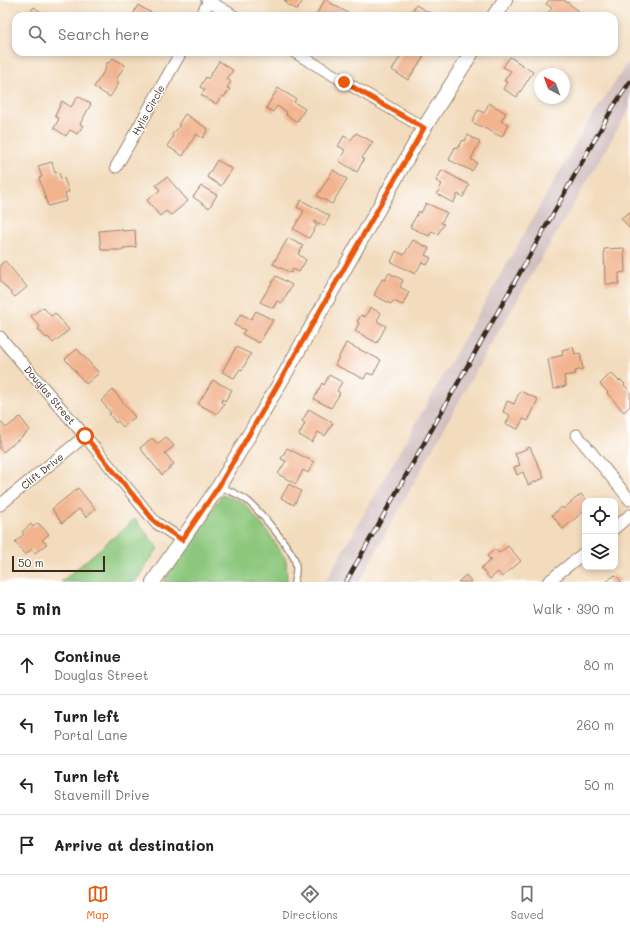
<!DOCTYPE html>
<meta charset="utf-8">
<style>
body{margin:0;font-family:Mali,sans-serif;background:#f6f6f6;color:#202124}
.controls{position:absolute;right:12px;bottom:12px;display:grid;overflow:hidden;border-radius:8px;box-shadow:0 2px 6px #0003}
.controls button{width:36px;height:36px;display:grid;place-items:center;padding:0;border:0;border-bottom:1px solid #e0e0e0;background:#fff;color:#202124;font:20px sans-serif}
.compass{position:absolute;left:534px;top:68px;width:36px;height:36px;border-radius:50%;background:#fff;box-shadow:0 2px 6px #0003;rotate:319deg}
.scale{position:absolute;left:12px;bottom:10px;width:93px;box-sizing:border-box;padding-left:4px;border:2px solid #3b2a1e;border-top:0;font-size:11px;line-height:14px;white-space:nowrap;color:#3b2a1e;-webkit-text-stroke:3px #fff;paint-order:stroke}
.stop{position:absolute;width:12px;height:12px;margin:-9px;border:3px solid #ea580c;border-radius:50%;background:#fff}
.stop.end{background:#ea580c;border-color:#fff;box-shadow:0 1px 4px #0008}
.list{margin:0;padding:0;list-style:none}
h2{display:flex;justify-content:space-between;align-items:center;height:52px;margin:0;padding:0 16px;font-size:17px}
h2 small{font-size:13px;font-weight:400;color:#757577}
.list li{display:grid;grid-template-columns:26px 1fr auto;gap:12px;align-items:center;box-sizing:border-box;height:60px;padding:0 16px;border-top:1px solid #e0e0e0}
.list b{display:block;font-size:15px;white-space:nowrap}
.list p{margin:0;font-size:13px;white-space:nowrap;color:#757577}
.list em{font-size:13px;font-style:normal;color:#757577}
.icon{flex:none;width:22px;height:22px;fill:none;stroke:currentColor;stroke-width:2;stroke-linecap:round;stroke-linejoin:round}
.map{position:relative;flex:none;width:630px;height:582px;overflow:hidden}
.search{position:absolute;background:#fff;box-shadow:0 2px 6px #0003;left:12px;right:12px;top:12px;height:44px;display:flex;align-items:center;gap:10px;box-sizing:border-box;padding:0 14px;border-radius:12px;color:#757577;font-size:15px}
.sheet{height:292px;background:#fff}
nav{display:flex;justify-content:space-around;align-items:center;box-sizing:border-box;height:56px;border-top:1px solid #e0e0e0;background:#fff;font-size:11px;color:#757577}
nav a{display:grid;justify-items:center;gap:2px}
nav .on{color:#ea580c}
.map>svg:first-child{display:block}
</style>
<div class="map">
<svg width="630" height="582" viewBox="0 0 630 582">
<rect width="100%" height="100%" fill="#fff"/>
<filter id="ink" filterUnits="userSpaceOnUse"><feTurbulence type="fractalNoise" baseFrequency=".025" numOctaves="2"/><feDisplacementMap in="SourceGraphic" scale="8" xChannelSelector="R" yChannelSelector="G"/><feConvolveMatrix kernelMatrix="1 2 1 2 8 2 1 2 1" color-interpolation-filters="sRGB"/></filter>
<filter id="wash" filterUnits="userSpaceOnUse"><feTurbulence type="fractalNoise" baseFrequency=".012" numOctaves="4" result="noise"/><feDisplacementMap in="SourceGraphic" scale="16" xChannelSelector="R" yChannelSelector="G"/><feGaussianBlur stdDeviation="0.9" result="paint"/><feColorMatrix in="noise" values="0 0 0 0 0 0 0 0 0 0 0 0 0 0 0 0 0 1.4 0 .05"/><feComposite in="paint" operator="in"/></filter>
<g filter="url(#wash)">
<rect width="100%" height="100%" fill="#f3dcbd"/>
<polygon fill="#d2bfbf" points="630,59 630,108 483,358 359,582 325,582 581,134"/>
<g fill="#8cc77d" stroke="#64784e">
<polygon points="222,495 243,502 270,535 286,560 287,582 163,582"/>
<polygon points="135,519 158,548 135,582 61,582"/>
</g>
<g id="blocks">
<g fill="#f2b48f">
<polygon points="284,0 303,0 297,10 286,4 287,2"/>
<polygon points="325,0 326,0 351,15 350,16 315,16"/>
<polygon points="549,0 564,0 579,11 575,16 546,16 552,8 546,4"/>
<polygon points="138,5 153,14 151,16 132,16"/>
<polygon points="416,5 435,16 409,16"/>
<polygon points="34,7 46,16 27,16"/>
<polygon points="403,52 418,52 424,56 408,80 392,70"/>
<polygon points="510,57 533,72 517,97 503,89 507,82 504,81 511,71 503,67"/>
<polygon points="113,58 125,65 116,80 119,83 110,97 94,87 106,68 105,66 107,63 110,62"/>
<polygon points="219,61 233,70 227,79 231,82 227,88 230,89 224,97 222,96 216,104 201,95 205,90 200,87 206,77 208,79"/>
<polygon points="278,88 296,99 294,102 305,109 297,122 286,115 287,112 277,106 273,112 266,108"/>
<polygon points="78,96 91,104 80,124 83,126 77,134 70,130 66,136 54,128 59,119 55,116 62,101 71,107"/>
<polygon points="489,103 506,113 501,121 508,124 502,137 472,122 478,110 484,113"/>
<polygon points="185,114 208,129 203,138 196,134 183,156 167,146 173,137 172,134 180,126 178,125"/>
<polygon points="356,133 373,142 362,158 364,159 357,172 339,161 345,150 338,146 344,136 351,140"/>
<polygon points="468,135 480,142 471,159 477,163 472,171 449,160 455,147 458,148 463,140 465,141"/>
<polygon points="217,160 232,169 221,186 207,177"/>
<polygon points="52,162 55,173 59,172 61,179 64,178 69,192 65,193 67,201 48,206 39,178 42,177 38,166"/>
<polygon points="333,170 347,179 332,204 317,196"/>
<polygon points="442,170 469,185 463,197 458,194 453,203 437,194 442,184 436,181"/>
<polygon points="167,177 188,201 171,215 166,211 160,216 147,200 160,190 156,185"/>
<polygon points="201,186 217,195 209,208 193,197"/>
<polygon points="301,200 330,216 324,226 315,221 314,223 317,225 309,238 293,229 304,211 297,207"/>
<polygon points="426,203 447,213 441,223 444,224 438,234 432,231 429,236 410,227 419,211 421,213"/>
<polygon points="630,212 630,229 621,218"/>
<polygon points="122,229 122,231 135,230 136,247 123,248 123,250 101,250 99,231"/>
<polygon points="288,238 303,246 298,254 306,260 299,272 293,269 291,273 273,264"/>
<polygon points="413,240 429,248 425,255 431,258 427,265 422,262 415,274 391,262 396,251 404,255"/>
<polygon points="624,248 625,272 619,273 619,284 605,284 604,249"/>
<polygon points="5,261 27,287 15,297 0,281 0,265"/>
<polygon points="389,273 403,280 400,287 409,292 403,305 393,301 391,304 374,295 382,279 385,280"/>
<polygon points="276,276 292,285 282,303 277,301 273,308 260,302"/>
<polygon points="43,307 51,316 55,313 69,330 53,343 48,337 46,338 38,329 40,327 31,316"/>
<polygon points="370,307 381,313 377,321 386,326 377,343 355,331 359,323 357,322 361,315 365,317"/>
<polygon points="256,311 273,320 259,343 242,334 245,330 234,325 241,314 251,319"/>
<polygon points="346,343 381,360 373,375 367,373 364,379 335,365"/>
<polygon points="236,347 251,354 242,370 240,369 234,378 222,372"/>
<polygon points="573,347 575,354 580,353 583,369 575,371 576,374 564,376 566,386 553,389 548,359 563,355 562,350"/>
<polygon points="77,349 99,373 86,384 65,359"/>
<polygon points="611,373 619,381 620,380 625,384 624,385 630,391 630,406 624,412 607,393 608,392 600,384"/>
<polygon points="329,375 342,382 337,391 340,393 331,408 314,399 322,383 324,385"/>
<polygon points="213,380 232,390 225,401 222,399 221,402 224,404 217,414 198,404"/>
<polygon points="113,390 135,417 123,427 118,421 116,423 109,414 111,413 101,401"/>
<polygon points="520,391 538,399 528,421 523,419 518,429 506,424 510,415 503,412 507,401 514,404"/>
<polygon points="309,409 333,423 325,436 318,432 312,442 299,435 305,423 302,421"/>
<polygon points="20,417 30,430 3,452 0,449 0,421 6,428"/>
<polygon points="166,437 174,446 165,453 174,464 162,475 140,448 152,438 157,444"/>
<polygon points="530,447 544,478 528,485 523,472 517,475 514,467 520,465 515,454"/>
<polygon points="287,448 314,462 308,473 303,470 296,484 278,474 286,461 281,459"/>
<polygon points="289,484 301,491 294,505 281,498"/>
<polygon points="78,488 95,509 86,517 79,509 62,523 52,509"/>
<polygon points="581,494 587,501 585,501 585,510 563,529 552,515 562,507 563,509"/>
<polygon points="38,523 49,534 42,540 47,544 35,553 32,549 25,555 15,542 24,534 22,532 31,524 33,527"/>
<polygon points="508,546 521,561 502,577 498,572 490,579 481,568 491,560 487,556 495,549 499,553"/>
<polygon points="466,575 472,582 458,582"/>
<polygon points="615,575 622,582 606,582"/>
</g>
</g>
</g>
<g filter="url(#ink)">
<use href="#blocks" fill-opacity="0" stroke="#97836e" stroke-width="1"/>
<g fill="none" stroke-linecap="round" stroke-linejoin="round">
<g stroke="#97836e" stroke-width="8">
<path id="service" d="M 219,486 C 229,491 241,495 249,502 C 260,512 291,548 295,561 C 297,568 296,575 294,582"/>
</g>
<g stroke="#97836e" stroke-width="13">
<g id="minor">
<polyline points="207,0 234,16"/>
<polyline points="201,16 209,1"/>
<polyline points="294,52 424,128"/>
<polyline points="116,167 181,52"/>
<polyline points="0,337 85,436 155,522 182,540"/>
<polyline points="577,435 630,500"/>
<polyline points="0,505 85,436"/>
<polyline points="615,528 630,515"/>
<polyline points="548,582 585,552"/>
</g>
</g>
<g stroke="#97836e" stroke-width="16">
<g id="tertiary">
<polyline points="494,16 505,0"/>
<polyline points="153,582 219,486 281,381 424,128 472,52"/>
</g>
</g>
<use href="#service" stroke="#fff" stroke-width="5.5"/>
<use href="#minor" stroke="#fff" stroke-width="11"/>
<use href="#tertiary" stroke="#fff" stroke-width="14"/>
<g stroke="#3b2a1e" stroke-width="4.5">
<polyline id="rail" points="346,582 613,107 630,82"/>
</g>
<use href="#rail" stroke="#fff" stroke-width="3" stroke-dasharray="9" stroke-linecap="butt"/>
</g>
</g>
<g fill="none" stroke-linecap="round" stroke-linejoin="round" filter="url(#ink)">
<polyline stroke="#ea580c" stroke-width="5" points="85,436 155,522 182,540 219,486 280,381 424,128 344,82"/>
</g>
<g text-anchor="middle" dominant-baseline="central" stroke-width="3" stroke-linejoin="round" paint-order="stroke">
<g font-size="10" fill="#3b2a1e" stroke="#fff">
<text transform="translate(148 110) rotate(-61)">Hylis Circle</text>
<text transform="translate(50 395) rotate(50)">Douglas Street</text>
<text transform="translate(42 471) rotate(-39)">Clift Drive</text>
</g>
</g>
</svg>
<div class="controls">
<button><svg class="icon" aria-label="locate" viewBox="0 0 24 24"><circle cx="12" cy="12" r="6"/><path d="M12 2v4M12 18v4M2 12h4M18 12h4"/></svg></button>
<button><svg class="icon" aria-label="layers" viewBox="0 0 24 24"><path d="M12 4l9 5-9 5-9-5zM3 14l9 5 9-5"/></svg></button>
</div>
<svg class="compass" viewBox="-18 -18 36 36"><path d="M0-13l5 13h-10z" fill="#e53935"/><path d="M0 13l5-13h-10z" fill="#757577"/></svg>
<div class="scale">50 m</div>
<div class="stop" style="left:85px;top:436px"></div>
<div class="stop end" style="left:344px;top:82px"></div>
<div class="search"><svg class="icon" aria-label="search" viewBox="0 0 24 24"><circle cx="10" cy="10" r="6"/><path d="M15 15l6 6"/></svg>Search here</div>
</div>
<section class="sheet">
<h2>5 min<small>Walk · 390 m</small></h2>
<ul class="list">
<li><svg class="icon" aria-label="ahead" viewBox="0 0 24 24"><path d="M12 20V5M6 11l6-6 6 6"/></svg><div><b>Continue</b><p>Douglas Street</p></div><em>80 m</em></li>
<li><svg class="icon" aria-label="left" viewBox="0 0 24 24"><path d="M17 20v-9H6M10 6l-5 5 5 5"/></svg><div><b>Turn left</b><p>Portal Lane</p></div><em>260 m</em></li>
<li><svg class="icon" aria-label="left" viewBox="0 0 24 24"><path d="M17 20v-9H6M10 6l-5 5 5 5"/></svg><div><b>Turn left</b><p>Stavemill Drive</p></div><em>50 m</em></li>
<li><svg class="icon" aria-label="arrive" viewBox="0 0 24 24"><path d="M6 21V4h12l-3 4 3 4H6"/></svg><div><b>Arrive at destination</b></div></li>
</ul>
</section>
<nav>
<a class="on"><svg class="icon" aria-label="map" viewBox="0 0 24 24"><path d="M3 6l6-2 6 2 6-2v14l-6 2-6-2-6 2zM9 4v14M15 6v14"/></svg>Map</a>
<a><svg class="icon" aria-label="directions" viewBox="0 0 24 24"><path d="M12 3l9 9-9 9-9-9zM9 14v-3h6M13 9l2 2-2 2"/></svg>Directions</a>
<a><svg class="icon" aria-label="saved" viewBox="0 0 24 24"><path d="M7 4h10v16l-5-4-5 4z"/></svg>Saved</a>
</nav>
